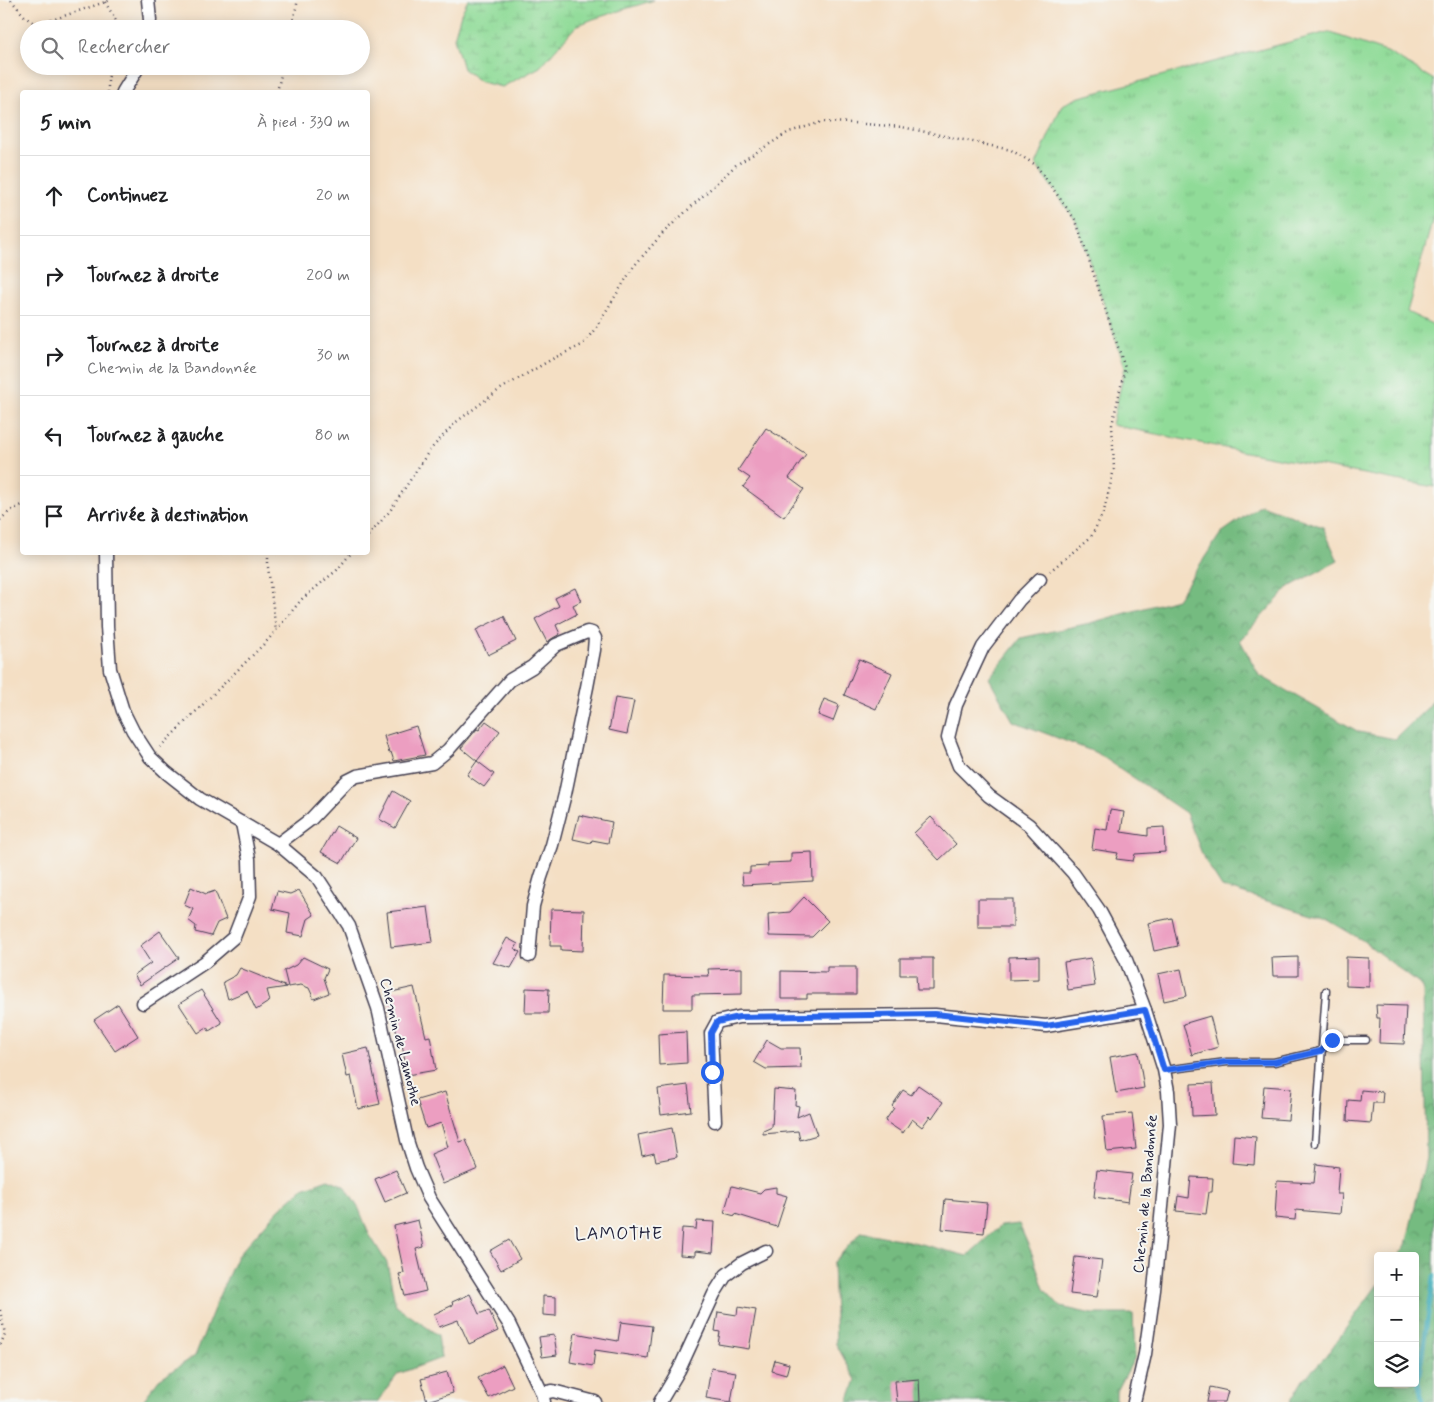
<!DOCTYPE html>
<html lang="fr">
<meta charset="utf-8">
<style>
body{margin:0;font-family:Mynerve,sans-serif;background:#f2f2f2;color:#202124}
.controls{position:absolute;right:15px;bottom:15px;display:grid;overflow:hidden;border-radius:5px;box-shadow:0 2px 12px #0003}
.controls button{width:45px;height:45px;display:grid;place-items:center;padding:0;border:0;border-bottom:1px solid #e0e0e0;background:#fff;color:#202124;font:25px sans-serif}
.stop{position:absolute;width:15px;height:15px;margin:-11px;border:4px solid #2563eb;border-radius:50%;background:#fff}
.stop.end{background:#2563eb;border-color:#fff;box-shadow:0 1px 5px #0008}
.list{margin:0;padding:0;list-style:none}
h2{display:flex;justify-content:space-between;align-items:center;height:65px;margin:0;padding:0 20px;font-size:21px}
h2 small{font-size:16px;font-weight:400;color:#757577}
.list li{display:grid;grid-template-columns:32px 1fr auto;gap:15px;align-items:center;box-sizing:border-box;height:80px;padding:0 20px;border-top:1px solid #e0e0e0}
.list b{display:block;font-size:19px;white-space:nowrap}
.list p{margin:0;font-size:16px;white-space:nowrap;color:#757577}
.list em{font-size:16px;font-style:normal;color:#757577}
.icon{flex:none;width:28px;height:28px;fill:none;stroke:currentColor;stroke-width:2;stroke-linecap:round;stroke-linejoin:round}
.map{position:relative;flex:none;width:1434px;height:1402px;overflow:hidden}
.search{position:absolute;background:#fff;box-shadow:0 2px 12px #0003;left:20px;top:20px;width:350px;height:55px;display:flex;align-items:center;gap:12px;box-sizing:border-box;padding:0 18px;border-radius:28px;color:#757577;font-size:19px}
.panel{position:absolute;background:#fff;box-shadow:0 2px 12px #0003;left:20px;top:90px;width:350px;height:465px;border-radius:5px}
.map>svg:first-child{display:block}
</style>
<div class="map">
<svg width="1434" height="1402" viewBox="0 0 1434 1402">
<defs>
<pattern id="grass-tufts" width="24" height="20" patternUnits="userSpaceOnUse" patternTransform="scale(1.25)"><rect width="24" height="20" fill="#90db98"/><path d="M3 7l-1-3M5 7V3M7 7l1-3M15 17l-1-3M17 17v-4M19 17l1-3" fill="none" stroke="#7cbc84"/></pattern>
<pattern id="forest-crowns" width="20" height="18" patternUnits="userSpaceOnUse" patternTransform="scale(1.25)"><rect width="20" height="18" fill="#74bb80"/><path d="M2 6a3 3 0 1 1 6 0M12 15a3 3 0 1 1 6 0" fill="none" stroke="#5f986a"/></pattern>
<pattern id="wetland-marsh" width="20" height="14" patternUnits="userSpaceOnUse" patternTransform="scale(1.25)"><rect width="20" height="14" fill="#90db98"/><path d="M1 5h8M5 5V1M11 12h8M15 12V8" fill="none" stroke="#7cbc84"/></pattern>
</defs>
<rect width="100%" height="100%" fill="#f6f6f2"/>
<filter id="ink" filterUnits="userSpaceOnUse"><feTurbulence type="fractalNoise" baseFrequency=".02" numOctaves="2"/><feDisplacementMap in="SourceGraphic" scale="10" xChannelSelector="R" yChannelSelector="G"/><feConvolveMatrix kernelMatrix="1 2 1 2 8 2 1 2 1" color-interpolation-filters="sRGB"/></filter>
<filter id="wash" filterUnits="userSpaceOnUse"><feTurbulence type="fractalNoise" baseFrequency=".0096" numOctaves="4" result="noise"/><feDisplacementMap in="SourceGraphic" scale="20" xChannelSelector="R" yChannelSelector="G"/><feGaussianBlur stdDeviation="1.12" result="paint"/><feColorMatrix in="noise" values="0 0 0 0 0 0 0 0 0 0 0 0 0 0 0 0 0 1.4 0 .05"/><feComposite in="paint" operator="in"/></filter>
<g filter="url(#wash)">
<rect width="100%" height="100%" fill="#f4dfc4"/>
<polygon fill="url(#grass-tufts)" stroke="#597e6a" points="1328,32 1389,53 1434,80 1434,215 1407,312 1434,325 1434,487 1240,451 1112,425 1125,367 1076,221 1036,165 1062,105 1080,97"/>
<g fill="url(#forest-crowns)" stroke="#4b6e5e">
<polygon points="1261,505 1323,527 1338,561 1289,587 1240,640 1259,675 1359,732 1395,739 1429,706 1434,698 1434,1402 1290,1402 1303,1380 1326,1356 1378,1284 1378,1383 1415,1383 1415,1256 1398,1256 1406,1245 1426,1158 1423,987 1362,940 1328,920 1222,887 1204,859 1186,813 1097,753 1013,721 989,678 1021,638 1090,623 1177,599 1221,533"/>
<polygon points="328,1179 344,1185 359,1209 369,1234 387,1263 396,1306 438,1335 441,1358 398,1374 377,1402 142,1402 159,1379 195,1356 219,1296 237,1256 278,1210 303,1188"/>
<polygon points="1019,1224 1033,1256 1044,1289 1061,1307 1092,1314 1133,1314 1135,1357 1116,1393 1116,1402 848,1402 856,1380 836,1344 833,1263 861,1232 909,1241 967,1256 1000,1226"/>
</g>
<polygon fill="url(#wetland-marsh)" stroke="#597e6a" points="468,0 654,0 593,19 576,26 540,67 502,87 481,82 463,69 454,38 461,14"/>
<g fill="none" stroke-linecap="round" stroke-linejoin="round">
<polyline stroke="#3babb9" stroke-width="4.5" points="1422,1402 1422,1398 1418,1382 1434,1276"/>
</g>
<g id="blocks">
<g fill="#ec9ec1">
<polygon points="766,428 806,454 789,478 804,489 784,517 743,487 750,478 738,470"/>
<polygon points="575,588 581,601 573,605 577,614 556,625 560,634 553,638 547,642 535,619 559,606 555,598"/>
<polygon points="504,616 516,641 488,655 476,630"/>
<polygon points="859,659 892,673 876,709 844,695"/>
<polygon points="615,698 634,701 627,734 609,730"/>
<polygon points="824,699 839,705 833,721 818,715"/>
<polygon points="486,721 500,731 477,761 461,748 477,729 479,730"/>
<polygon points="416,726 425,755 394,761 391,752 389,753 384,736"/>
<polygon points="477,761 494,774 484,787 467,775"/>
<polygon points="393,791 410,801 395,828 379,819"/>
<polygon points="1110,810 1124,812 1121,832 1148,836 1148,828 1164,827 1165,852 1135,854 1133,861 1116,859 1118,853 1092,849 1095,828 1107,830"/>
<polygon points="579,815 612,822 608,843 592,840 591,843 573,839"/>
<polygon points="931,817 956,844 939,860 914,833"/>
<polygon points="336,826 356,838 341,863 321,852"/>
<polygon points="812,852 813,881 743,885 742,873 750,873 750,867 768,866 768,863 791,862 791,853"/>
<polygon points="191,887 206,894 215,891 226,919 217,923 211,936 195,932 196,926 188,920 193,909 184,905"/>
<polygon points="299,890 314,915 308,919 303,936 287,933 290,913 272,909 277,891 290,894"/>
<polygon points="804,897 828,921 812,937 769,936 768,914 790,912"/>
<rect x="978" y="899" width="35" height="28"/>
<polygon points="428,907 433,942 391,947 387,912"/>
<polygon points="551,909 584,910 583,951 561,950 561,946 550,946"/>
<polygon points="1172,918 1178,946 1154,951 1148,923"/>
<polygon points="160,931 179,958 140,985 134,975 151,963 140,946"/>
<polygon points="507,938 518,944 515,949 520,952 511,968 493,963"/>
<polygon points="1039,956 1039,979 1009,980 1009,957"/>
<polygon points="303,957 328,969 324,978 329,993 314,999 309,988 301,985 288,987 284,971 296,965"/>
<polygon points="1298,957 1298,976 1273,976 1272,958"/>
<polygon points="1346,957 1369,958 1369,987 1346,986"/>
<polygon points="900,958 933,958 933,990 917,990 916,975 900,975"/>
<polygon points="1091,958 1095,986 1068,990 1064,962"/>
<polygon points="827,967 856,967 856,994 807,994 807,999 781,999 781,971 827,972"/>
<polygon points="240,968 287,987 267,990 270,1001 256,1010 247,991 228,999 223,982 236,975"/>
<polygon points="742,968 742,994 692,995 692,1009 663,1009 664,975 709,976 708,969"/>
<polygon points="1181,969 1187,996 1164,1001 1158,974"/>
<polygon points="414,987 426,1037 430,1036 436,1070 407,1075 401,1037 398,1038 387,993"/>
<polygon points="526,988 549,989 548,1013 525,1013"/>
<polygon points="201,990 222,1023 209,1031 207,1027 198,1033 179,1004"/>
<polygon points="118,1004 138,1036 115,1051 94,1020"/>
<polygon points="1376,1005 1406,1006 1404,1044 1379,1043 1380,1018 1377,1018"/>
<polygon points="1210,1016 1218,1047 1192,1055 1183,1024"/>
<polygon points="686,1032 687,1063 659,1065 658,1034"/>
<polygon points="767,1040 781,1048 800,1048 801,1068 766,1069 754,1062"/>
<polygon points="368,1048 380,1104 358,1109 351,1076 347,1077 342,1054"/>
<polygon points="1138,1052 1144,1088 1116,1093 1110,1057"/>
<polygon points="1213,1083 1215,1115 1192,1116 1191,1084"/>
<polygon points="688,1085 691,1111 661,1115 658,1089"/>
<polygon points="918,1085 943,1102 932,1118 930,1116 922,1127 912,1119 903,1133 885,1121 894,1108 892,1106 903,1090 911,1095"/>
<polygon points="1264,1086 1291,1088 1288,1120 1261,1118"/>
<polygon points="774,1089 796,1091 795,1105 799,1106 797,1117 809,1112 817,1135 800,1140 798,1131 763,1134 763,1131 772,1127"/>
<polygon points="1361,1090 1383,1092 1382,1103 1373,1103 1371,1123 1347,1121 1348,1100 1360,1101"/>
<polygon points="445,1092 460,1142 466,1140 478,1169 443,1184 431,1154 448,1147 441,1123 426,1128 417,1100"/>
<polygon points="1132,1113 1136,1149 1107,1152 1103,1116"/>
<polygon points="672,1128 677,1157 656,1161 654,1153 642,1156 638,1135"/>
<polygon points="1234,1135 1256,1137 1254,1165 1232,1163"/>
<polygon points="1316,1164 1339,1167 1337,1194 1342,1194 1340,1214 1296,1210 1295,1220 1275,1218 1277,1181 1314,1183"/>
<polygon points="396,1170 406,1193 385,1202 375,1179"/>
<polygon points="1097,1170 1132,1174 1128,1202 1094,1197"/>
<polygon points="1191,1177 1213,1178 1212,1192 1209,1192 1206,1214 1176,1211 1178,1196 1189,1198"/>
<polygon points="732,1186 760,1193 764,1189 776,1187 776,1193 787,1196 777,1227 735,1214 735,1216 724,1213"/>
<polygon points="945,1199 987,1203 984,1233 942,1229"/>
<polygon points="418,1220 424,1247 416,1249 426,1291 405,1296 399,1274 404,1273 394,1226"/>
<polygon points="697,1221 715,1222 713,1253 695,1251 695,1256 680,1255 682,1228 696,1229"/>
<polygon points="509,1240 520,1259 501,1270 490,1251"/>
<polygon points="1075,1257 1102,1260 1097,1297 1070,1294"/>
<polygon points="470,1294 479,1314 489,1310 498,1331 469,1344 458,1320 439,1327 434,1314 453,1305 452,1302"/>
<polygon points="543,1296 556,1297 556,1316 543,1315"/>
<polygon points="738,1307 756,1310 749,1349 718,1344 720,1332 715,1331 718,1312 737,1315"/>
<polygon points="621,1322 652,1326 648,1358 595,1350 593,1366 570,1362 575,1333 618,1341"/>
<polygon points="554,1335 557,1355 542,1357 539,1337"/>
<polygon points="775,1360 789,1364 786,1375 772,1371"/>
<polygon points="503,1365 513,1386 489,1398 478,1378"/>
<polygon points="711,1368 736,1372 731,1402 706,1398"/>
<polygon points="447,1372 453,1393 427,1401 421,1379"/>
<polygon points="919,1379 920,1402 897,1402 895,1381"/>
<polygon points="1210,1387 1228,1391 1225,1402 1207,1402"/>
</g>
</g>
</g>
<g filter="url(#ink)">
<use href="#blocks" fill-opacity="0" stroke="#423e50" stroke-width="1"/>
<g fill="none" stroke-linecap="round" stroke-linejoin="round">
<g stroke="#423e50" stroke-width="9">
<g id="lane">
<polyline points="1164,1070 1227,1062 1274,1062 1321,1051 1332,1040 1366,1040"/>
<polyline points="1315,1143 1326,991"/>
</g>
</g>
<g stroke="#423e50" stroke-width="15">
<g id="street">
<polyline points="148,0 150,20 149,29"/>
<polyline points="123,92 139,66"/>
<polyline points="106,552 107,627 110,669 123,711 133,731 150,757 167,773 200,799 278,844 317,877 349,926 378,1008 407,1140 416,1168 429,1198 509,1324 542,1393 544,1402"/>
<polyline points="1040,579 1019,600 983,647 956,705 948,738 959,766 989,796 1029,825 1073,873 1099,910 1126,960 1145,1010 1164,1070 1168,1091 1170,1124 1154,1290 1145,1354 1134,1402"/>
<polyline points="278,844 311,819 347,781 357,776 432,763 448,750 510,680 532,667 556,645 587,632 592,633 595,638 594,650 587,687 565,794 552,845 541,877 533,906 529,956"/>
<polyline points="143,1003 205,962 234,937 250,896 249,859 242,823"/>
<polyline points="715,1121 711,1033 717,1022 739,1017 935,1015 1046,1026 1145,1010"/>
<polyline points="542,1393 553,1391 595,1402"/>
<polyline points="660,1402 679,1370 714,1294 726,1275 742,1263 766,1251"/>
</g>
</g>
<g stroke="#423e50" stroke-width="2.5" stroke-dasharray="1 4" stroke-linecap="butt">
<path d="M 11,0 C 20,10 27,23 40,24 L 111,0"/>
<polyline points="105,2 117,22 118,29"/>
<polyline points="291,29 298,0"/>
<polyline points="108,92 108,80 111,66"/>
<polyline points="277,92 283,66"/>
<polyline points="0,520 10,511 22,505"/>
<polyline points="368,536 390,511 429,451 455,423 499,390 554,358 582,345 595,329 634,266 663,233 736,165 789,132 822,122 853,123 902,127 1011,150 1036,165 1076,221 1125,368 1112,425 1114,469 1104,511 1091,537 1050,571"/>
<polyline points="268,552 268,567 276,631"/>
<polyline points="160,747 268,640 302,599 337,570 352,552"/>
<polyline points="0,1310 5,1334 0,1346"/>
</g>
<use href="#lane" stroke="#fff" stroke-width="6"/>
<use href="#street" stroke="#fff" stroke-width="12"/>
</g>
</g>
<g fill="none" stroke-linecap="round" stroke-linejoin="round" filter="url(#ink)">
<polyline stroke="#2563eb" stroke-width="6" points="712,1072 711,1033 717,1022 739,1017 935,1014 1046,1026 1145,1010 1164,1070 1227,1062 1274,1062 1321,1051 1332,1040"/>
</g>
<g text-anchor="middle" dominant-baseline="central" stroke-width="4" stroke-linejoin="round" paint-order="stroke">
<g font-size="15" fill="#22223b" stroke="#f6f6f2">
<text transform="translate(400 1042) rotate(76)">Chemin de Lamothe</text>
<text transform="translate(1146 1194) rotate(-85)">Chemin de la Bandonnée</text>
</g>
<g font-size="18" letter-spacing="1" fill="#22223b" stroke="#f6f6f2">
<text x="619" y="1234">LAMOTHE</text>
</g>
</g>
</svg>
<div class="controls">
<button>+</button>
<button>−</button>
<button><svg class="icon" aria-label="layers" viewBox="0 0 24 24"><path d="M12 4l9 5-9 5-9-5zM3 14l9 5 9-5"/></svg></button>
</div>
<div class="stop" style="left:712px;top:1072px"></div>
<div class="stop end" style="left:1332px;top:1040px"></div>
<div class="search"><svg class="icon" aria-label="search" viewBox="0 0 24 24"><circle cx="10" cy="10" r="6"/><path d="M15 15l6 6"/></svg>Rechercher</div>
<section class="panel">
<h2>5 min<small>À pied · 330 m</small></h2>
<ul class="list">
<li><svg class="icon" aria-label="ahead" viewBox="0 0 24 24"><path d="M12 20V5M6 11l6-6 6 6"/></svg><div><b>Continuez</b></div><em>20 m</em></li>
<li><svg class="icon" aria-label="right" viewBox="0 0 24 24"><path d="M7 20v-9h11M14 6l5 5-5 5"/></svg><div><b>Tournez à droite</b></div><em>200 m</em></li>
<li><svg class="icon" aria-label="right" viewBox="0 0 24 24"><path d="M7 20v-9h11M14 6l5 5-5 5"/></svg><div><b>Tournez à droite</b><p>Chemin de la Bandonnée</p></div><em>30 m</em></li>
<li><svg class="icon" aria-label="left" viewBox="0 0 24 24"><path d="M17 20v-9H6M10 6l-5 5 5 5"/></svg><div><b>Tournez à gauche</b></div><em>80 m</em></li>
<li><svg class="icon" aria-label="arrive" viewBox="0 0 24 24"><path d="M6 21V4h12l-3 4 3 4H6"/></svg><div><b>Arrivée à destination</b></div></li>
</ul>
</section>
</div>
